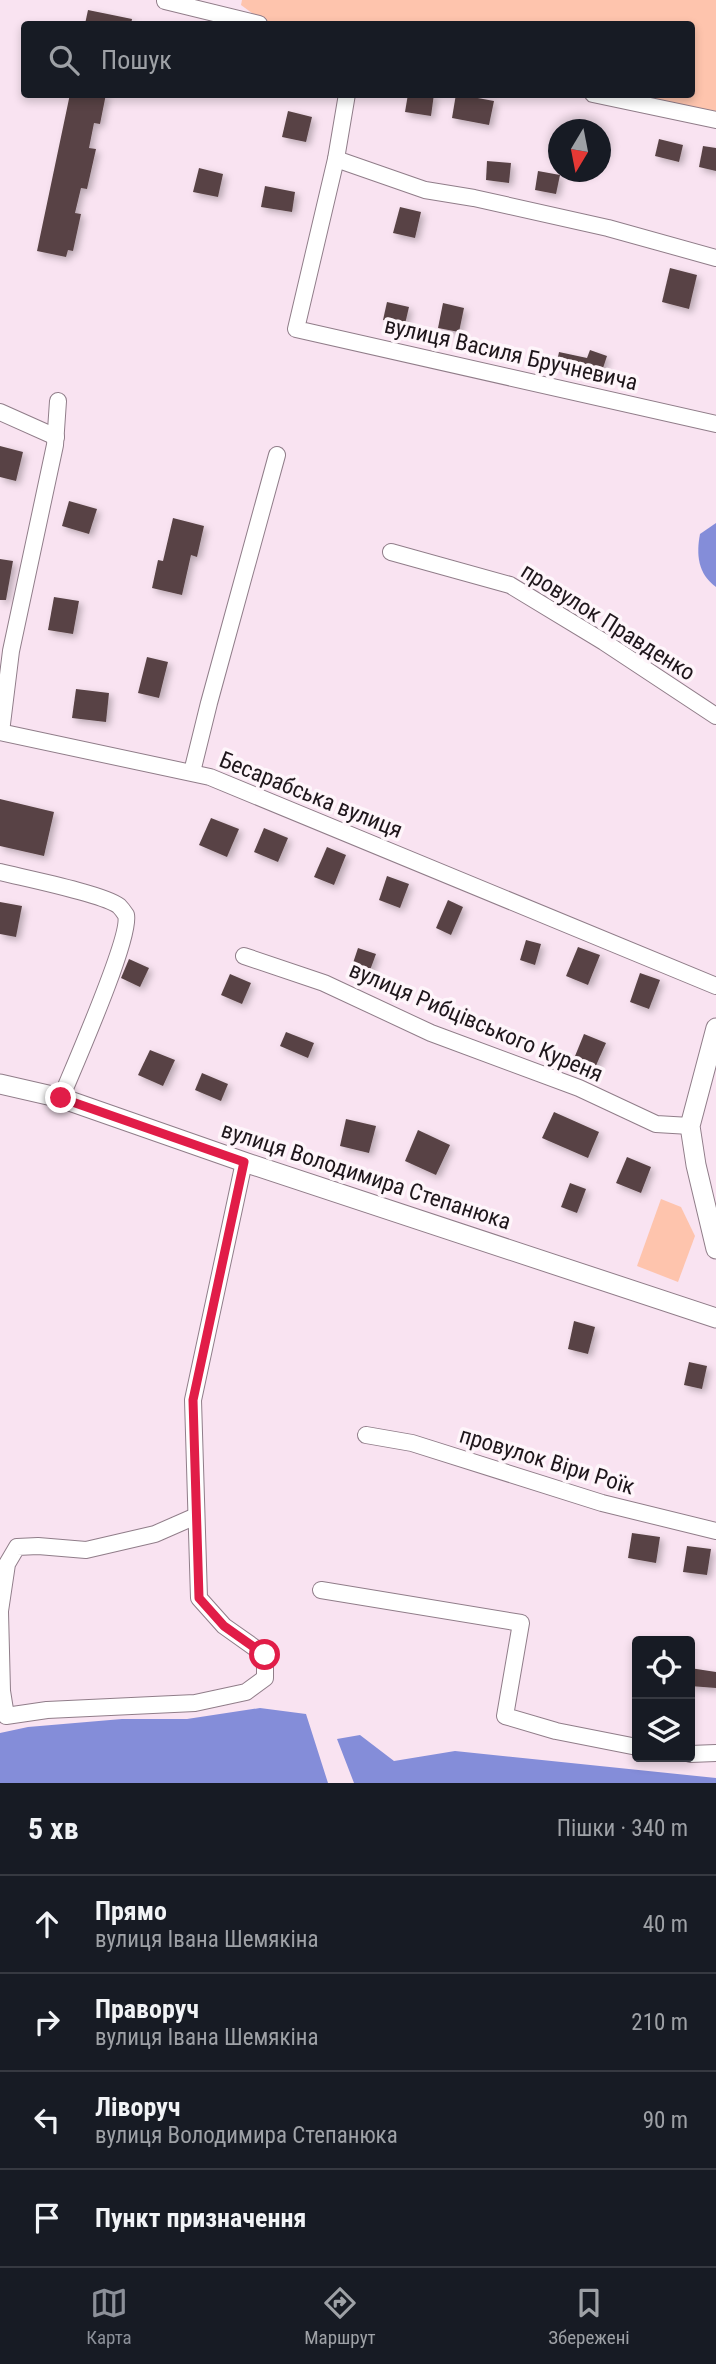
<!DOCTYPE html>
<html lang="uk">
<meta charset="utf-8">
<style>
body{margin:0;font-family:"Roboto Condensed",sans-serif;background:#20242c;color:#f1f3f6}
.controls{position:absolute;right:21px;bottom:21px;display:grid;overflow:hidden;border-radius:7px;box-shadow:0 4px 10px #0003}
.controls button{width:63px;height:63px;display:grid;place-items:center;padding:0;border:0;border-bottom:2px solid #363941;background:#171b24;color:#f1f3f6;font:35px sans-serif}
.compass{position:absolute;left:548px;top:119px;width:63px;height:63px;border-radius:50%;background:#171b24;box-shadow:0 4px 10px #0003;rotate:190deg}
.stop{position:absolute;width:21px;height:21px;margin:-16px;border:5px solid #e11d48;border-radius:50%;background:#fff}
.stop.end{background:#e11d48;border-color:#fff;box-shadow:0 2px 7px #0008}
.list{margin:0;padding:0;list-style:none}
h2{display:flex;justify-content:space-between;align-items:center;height:91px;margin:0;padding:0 28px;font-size:30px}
h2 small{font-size:23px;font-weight:400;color:#9ea1a6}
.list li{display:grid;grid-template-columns:46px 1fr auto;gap:21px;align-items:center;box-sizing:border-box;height:98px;padding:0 28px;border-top:2px solid #363941}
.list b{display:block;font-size:26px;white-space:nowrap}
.list p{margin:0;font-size:23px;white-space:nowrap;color:#9ea1a6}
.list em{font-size:23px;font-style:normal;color:#9ea1a6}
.icon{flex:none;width:38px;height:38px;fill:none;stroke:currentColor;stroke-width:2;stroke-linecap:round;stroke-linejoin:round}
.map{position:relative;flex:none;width:716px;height:1783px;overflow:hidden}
.search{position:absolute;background:#171b24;box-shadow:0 4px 10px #0003;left:21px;right:21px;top:21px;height:77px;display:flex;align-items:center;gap:18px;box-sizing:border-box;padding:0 24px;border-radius:7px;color:#9ea1a6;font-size:26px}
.sheet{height:483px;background:#171b24}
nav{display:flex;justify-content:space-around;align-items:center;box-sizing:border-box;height:98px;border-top:2px solid #363941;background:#171b24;font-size:19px;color:#9ea1a6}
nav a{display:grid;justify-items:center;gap:4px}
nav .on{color:#8c9099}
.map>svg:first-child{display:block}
</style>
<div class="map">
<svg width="716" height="1783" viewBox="0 0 716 1783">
<defs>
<filter id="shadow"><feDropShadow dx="3.5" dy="3.5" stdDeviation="3.5" flood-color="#0004"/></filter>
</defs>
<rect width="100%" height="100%" fill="#f9e3f1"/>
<g fill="#fec4ad">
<polygon points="242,0 716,0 716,112 629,95 692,94 692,24 282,24 263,21 241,5"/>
<polygon points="661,1199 681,1207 695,1236 678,1282 637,1266"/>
</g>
<g fill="#848dd9">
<path d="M 716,523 L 716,587 C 698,574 696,555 700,534 Z"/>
<polygon points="260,1708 306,1714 328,1783 0,1783 0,1733 28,1727 122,1719 187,1719"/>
<polygon points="360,1735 394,1761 455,1751 716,1778 716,1783 354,1783 337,1739"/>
</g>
<g fill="#594345" filter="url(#shadow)">
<polygon points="88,10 132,19 131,24 85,24"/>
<polygon points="70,94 106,94 100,124 94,123 89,148 96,149 87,189 81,188 75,213 81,214 73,251 68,250 66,257 37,251"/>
<polygon points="408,94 434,94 431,116 405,112"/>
<polygon points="456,94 494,101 489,125 452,118"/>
<polygon points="288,111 312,117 306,142 282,137"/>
<polygon points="659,139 683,145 679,162 655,156"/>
<polygon points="703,146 716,148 716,171 699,167"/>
<polygon points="487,161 511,163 509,183 486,180"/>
<polygon points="199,168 223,174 218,197 193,192"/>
<polygon points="538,171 560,175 556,194 535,190"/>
<polygon points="265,186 295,192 292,212 261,207"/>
<polygon points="400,207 421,212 415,238 393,233"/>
<polygon points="670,268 697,275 689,309 662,302"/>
<polygon points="387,302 409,307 405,324 383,320"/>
<polygon points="443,303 464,308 459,332 438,328"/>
<polygon points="590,350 607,356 600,377 556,366 559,352 587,358"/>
<polygon points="0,446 23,452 16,481 0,477"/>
<polygon points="69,501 97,509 89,534 62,526"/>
<polygon points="173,518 204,526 197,557 191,555 182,595 152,588 158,560 163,561"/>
<polygon points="0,559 13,561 6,600 0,600"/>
<polygon points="54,597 79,601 73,634 48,630"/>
<polygon points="147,657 168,662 159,698 138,693"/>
<polygon points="76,689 109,693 106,722 72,718"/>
<polygon points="0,799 54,812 44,856 0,846"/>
<polygon points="211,818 239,829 227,857 199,845"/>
<polygon points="264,828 288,838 278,862 254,852"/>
<polygon points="327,847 346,855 334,885 314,877"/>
<polygon points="387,876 409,884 400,908 379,900"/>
<polygon points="448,900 463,907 451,935 436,928"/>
<polygon points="0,902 22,906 16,937 0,934"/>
<polygon points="526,940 541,944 535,965 520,960"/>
<polygon points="578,947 600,955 588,985 566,976"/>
<polygon points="358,948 376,954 369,973 352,966"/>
<polygon points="129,959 149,968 140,987 121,978"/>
<polygon points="640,973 660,980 649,1009 630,1002"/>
<polygon points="230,974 251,983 242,1004 221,995"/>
<polygon points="286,1032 314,1043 308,1058 280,1046"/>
<polygon points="584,1034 606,1043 594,1070 573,1061"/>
<polygon points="150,1050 175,1060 163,1086 138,1075"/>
<polygon points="202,1073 228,1084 221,1101 195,1090"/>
<polygon points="554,1112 599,1132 588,1158 542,1138"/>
<polygon points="346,1119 376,1126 369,1153 340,1146"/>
<polygon points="418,1130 450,1145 436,1175 405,1161"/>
<polygon points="627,1157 651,1167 641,1193 616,1183"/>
<polygon points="570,1183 586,1189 577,1213 561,1207"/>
<polygon points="574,1321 595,1327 588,1354 568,1349"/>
<polygon points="689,1362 707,1366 702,1389 684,1385"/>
<polygon points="632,1533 660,1537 656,1563 628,1558"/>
<polygon points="687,1546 711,1549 707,1575 683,1572"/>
<polygon points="690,1668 716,1672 716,1688 690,1686"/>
</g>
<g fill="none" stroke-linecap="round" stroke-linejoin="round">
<g stroke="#907d89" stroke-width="18">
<g id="minor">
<polyline points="165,1 259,24"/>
<polyline points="347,94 336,159 425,190 474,198 608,228 716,258"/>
<polyline points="593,94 716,120"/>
<polyline points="336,159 296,329 716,424"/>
<polyline points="0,412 56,437"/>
<polyline points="391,552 510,585 604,642 716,716"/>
<polyline points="0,732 210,777 716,986"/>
<polyline points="1,732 11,651 55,445 58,401"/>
<polyline points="192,772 209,703 277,455"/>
<path d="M 0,872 C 24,878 104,894 119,906 C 122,909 124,912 126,915 C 132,936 72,1071 61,1098"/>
<polyline points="244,956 324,983 431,1033 579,1088 656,1124 690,1126"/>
<polyline points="366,1435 412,1443 602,1503 716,1531"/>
<polyline points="321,1590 521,1623 505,1716 556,1731 637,1747"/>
<polyline points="0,1611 7,1564 17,1547 38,1546 86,1550 155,1534 196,1516"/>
<polyline points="0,1612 2,1691 6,1716 47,1710 195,1703 246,1692 265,1678 265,1655 224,1626 199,1598 193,1400 244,1162"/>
<polyline points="690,1754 716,1753"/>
</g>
</g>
<g stroke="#907d89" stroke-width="21">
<g id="tertiary">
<polyline points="716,1028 690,1126 696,1165 716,1249"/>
<polyline points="0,1084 61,1098 244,1162 716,1318"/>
</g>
</g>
<use href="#minor" stroke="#fff" stroke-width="16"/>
<use href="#tertiary" stroke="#fff" stroke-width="19"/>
</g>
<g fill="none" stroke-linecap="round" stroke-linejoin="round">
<polyline stroke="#e11d48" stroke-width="9" points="61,1098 244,1162 193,1400 199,1598 224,1626 265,1655"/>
</g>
<g text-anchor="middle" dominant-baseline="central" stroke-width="7" stroke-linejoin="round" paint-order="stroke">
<g font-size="23" fill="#1e161b" stroke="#fef5fa">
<text transform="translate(511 354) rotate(13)">вулиця Василя Бручневича</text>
<text transform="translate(608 622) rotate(32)">провулок Правденко</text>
<text transform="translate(311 795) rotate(22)">Бесарабська вулиця</text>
<text transform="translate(476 1022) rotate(23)">вулиця Рибцівського Куреня</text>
<text transform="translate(366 1176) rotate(18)">вулиця Володимира Степанюка</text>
<text transform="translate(547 1461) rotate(17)">провулок Віри Роїк</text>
</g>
</g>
</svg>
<div class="controls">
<button><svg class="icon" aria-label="locate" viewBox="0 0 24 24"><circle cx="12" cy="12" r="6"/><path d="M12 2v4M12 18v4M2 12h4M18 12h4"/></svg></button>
<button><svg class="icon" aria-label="layers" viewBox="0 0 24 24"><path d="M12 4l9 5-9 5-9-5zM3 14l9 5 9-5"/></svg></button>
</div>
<svg class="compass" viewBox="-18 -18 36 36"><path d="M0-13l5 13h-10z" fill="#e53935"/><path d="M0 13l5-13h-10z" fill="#9ea1a6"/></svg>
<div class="stop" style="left:265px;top:1655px"></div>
<div class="stop end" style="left:61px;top:1098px"></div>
<div class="search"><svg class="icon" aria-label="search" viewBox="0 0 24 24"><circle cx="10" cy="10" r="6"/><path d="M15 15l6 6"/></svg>Пошук</div>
</div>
<section class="sheet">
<h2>5 хв<small>Пішки · 340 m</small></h2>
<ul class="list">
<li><svg class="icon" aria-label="ahead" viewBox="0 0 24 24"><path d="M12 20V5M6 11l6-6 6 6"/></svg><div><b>Прямо</b><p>вулиця Івана Шемякіна</p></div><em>40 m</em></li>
<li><svg class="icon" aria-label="right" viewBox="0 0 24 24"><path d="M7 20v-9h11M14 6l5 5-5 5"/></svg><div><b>Праворуч</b><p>вулиця Івана Шемякіна</p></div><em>210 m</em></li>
<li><svg class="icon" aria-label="left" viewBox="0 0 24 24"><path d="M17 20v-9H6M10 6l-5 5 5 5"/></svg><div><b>Ліворуч</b><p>вулиця Володимира Степанюка</p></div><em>90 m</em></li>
<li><svg class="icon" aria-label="arrive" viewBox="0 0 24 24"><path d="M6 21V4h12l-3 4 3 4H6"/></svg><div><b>Пункт призначення</b></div></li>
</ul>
</section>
<nav>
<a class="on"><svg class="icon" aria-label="map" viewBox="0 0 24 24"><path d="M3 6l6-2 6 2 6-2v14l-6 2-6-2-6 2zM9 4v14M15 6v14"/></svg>Карта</a>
<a><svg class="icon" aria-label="directions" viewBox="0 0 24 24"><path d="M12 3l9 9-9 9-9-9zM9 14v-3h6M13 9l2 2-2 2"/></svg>Маршрут</a>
<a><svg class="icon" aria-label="saved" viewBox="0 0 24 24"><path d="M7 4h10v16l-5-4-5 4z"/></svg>Збережені</a>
</nav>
